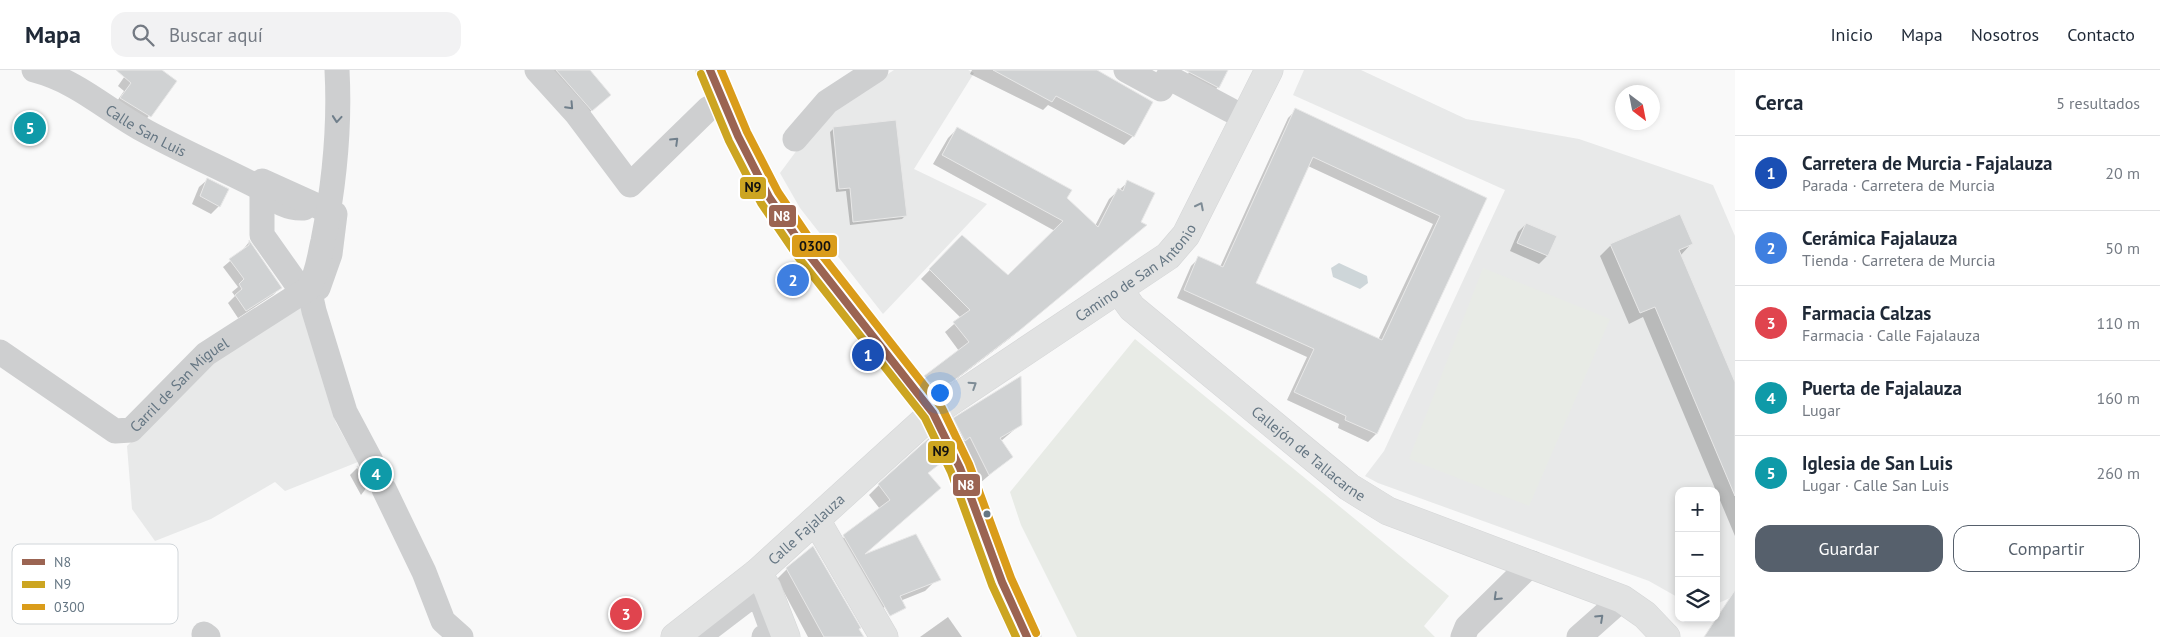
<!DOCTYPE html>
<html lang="es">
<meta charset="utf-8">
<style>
body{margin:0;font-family:"PT Sans",sans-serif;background:#f2f2f3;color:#1f2937}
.controls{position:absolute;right:15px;bottom:15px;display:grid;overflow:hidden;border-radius:10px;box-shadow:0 2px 8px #0003}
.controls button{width:45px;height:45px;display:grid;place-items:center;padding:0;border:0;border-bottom:1px solid #e0e1e3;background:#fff;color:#1f2937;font:25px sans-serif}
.compass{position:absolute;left:1615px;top:15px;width:45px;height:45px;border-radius:50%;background:#fff;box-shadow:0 2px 8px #0003;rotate:148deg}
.you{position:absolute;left:939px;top:322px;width:18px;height:18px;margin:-12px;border:4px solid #fff;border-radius:50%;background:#1a73e8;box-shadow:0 0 0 8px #1a73e833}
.badge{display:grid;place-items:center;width:32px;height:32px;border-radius:50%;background:#56606c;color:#fff;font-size:16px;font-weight:700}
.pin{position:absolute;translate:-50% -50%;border:2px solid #fff;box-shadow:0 1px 5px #0006}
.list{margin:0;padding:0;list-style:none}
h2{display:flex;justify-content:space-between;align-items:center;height:65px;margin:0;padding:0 20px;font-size:21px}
h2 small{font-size:16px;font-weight:400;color:#747a83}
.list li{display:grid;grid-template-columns:32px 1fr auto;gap:15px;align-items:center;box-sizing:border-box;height:75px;padding:0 20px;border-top:1px solid #e0e1e3}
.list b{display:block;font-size:19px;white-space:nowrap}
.list p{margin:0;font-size:16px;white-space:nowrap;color:#747a83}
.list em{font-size:16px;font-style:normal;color:#747a83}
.actions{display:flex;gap:10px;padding:15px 20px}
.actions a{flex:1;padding:11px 0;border:1px solid #56606c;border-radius:15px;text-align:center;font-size:18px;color:#56606c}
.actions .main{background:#56606c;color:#fff}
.icon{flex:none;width:28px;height:28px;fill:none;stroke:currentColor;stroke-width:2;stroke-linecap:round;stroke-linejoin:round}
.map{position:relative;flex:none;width:1735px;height:567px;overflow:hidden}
header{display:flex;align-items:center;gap:30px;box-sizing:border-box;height:70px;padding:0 25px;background:#fff;border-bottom:1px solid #e0e1e3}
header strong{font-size:24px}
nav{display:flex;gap:28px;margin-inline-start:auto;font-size:18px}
.search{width:350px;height:45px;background:#f2f2f3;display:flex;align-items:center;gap:12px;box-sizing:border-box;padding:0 18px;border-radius:15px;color:#747a83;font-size:19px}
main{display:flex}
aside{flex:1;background:#fff}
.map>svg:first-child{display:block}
</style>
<header>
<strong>Mapa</strong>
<div class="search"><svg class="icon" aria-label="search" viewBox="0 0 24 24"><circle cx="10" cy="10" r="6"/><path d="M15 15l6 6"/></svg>Buscar aquí</div>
<nav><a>Inicio</a><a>Mapa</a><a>Nosotros</a><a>Contacto</a></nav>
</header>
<main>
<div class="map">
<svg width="1735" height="567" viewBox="0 0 1735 567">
<rect width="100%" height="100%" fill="#f9f9f9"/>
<g fill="#e8e9e9">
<polygon points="894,0 968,0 974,3 914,99 987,134 883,244 800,138 780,103 820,49"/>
<polygon points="1304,0 1361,0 1466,49 1579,69 1713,115 1735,166 1735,526 1716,534 1716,421 1679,421 1679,528 1649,511 1378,413 1365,406 1384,381 1505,120 1293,25"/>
<polygon points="300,231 336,353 358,392 285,421 275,412 211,449 155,471 132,439 127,376 220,285"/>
</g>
<g fill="#e8ebe6">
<polygon points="1483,198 1610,249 1529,436 1409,389"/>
<polygon points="1135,269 1449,526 1424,556 1435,567 1077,567 1021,455 1010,422"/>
</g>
<polygon fill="#ced6d9" points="1339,193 1367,206 1368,213 1360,219 1333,207 1331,198"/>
<g fill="#0003" fill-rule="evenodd">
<polygon points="129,0 159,0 175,11 142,55 113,37 124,21 118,16"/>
<polygon points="534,0 587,0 609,25 580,51"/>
<polygon points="972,0 1094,0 1133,66 1124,75 1048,35 1043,40 970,4"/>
<polygon points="1190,0 1223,0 1218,17 1208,28 1183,14"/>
<path d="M 1296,40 L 1485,128 L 1376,364 L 1368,372 L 1338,358 L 1339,354 L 1287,330 L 1307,287 L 1177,228 L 1191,196 L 1199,188 L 1220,197 L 1288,48 ZM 1308,96 L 1433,154 L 1378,270 L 1254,213 Z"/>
<polygon points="833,59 906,145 902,149 850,155 846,121 836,122 830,62"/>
<polygon points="957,59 1066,128 1095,156 1109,129 1128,112 1139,153 1145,155 1009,269 941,321 938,323 920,322 916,317 959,281 945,262 961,248 921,209 962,167 1008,207 1055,161 933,94 948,68"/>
<polygon points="207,110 219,136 211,144 192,134 199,117"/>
<polygon points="1526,154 1547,186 1539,194 1510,181 1518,162"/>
<polygon points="249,172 280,218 273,225 238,248 228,233 235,226 232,222 238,217 223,197 242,181"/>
<polygon points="1691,174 1680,186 1735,316 1735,466 1643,247 1629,254 1600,186 1611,175"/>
<polygon points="954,349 1021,354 1001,371 1011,386 979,414 944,359"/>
<polygon points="939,392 927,404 939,418 862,486 935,511 925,521 875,541 833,476 880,439 869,425 879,415"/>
<polygon points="384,393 393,409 385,417 377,412 370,413 361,425 350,405 357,398 362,403 374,403"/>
<polygon points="787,499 858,560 862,567 808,567 777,509"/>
<polygon points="948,547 962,567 920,567"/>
</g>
<g fill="#d0d2d3" stroke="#e8e8e8" fill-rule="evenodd">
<polygon points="116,0 162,0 177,11 151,47 120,28 131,13"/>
<polygon points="556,0 590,0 611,25 592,41"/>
<polygon points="993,0 1097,0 1153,32 1134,67 1056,26 1052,32"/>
<polygon points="1185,0 1228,0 1219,18"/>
<path d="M 1295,38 L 1487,128 L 1377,364 L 1345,350 L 1346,346 L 1294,322 L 1314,279 L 1184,220 L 1198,186 L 1223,197 ZM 1313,87 L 1440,146 L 1382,270 L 1256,213 Z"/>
<polygon points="896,50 907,146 853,152 850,118 839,119 833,57"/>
<polygon points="957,57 1072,120 1067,128 1098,157 1118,118 1123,121 1127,110 1155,123 1141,152 1147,155 1020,260 952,312 948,314 930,313 924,306 969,272 953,252 970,240 929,199 962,165 1008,205 1063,151 942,85"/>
<polygon points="207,108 229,119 220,137 200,126"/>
<polygon points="1680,144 1693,174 1679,180 1735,312 1735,426 1655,237 1640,243 1610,174"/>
<polygon points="1526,153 1557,166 1548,186 1517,173"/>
<polygon points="249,170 282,218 246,241 235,225 242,219 239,214 244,209 229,189 249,175"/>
<polygon points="1021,306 1022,355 1000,368 1013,387 989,405 970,367 965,371 953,348"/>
<polygon points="929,368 941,393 928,403 941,418 865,484 916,464 941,510 900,526 906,538 890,546 843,465 890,430 878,414"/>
<polygon points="384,391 394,410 386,405 378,406 372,411 370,418 357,396 363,401 370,403 377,401"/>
<polygon points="813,476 861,558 859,559 864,567 824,567 786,498"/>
<polygon points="1735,520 1735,567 1704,567"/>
</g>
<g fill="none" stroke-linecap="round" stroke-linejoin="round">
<polyline stroke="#d4d8dc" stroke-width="25" stroke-dasharray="25 12" stroke-linecap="butt" points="370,389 384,419"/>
<g stroke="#d5d6d7" stroke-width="29">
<g id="secondary">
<path d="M 710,0 L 738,66 L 769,127 L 806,181 L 933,343 C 975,414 988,495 1027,567"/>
<path id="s3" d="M 1119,220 L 1132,238 L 1349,417 L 1388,441 L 1622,529 L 1645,545 L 1666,567"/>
<polyline points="816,450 884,567"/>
<polyline points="757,503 767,518 786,567"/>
<path id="s4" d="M 675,567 L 757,503 L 933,343 L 1168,186 L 1186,165 L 1269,0"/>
</g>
</g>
<g stroke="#cecfd0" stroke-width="25">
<path id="s1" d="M 34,0 C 80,12 107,41 147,62 C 184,82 223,99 260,118 C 272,130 287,139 304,138"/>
<polyline points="537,0 576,43 630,115 709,38 724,32"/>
<polyline points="1126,0 1161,19 1168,7 1230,40"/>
<polyline points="795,69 827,32 876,0"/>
<polygon points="262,111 335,144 330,184 318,218 309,218 296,213 262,165"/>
<polyline points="309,218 314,241 345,342 370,389"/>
<path id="s2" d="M 0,282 L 115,361 L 131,360 L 206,284 L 309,218 C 318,203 319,187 323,171 C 334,116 340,56 337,0"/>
<polyline points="384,419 424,502 443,551 461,567"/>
<polyline points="204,564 208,567"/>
<polyline points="698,567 749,528 762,532 774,565 764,567"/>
<polyline points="1463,567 1467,557 1532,493"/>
<polyline points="1579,567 1622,529"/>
</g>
<use href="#secondary" stroke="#e1e2e2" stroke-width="28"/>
<g stroke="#fff" stroke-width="11">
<polyline id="bus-1" points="710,0 738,66 769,127 806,181 933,343 960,398 1002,512 1027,567"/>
</g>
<g stroke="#fff" stroke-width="11">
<polyline id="bus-2" points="701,4 729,71 761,133 798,187 925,348 951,402 992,515 1016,567"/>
</g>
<g stroke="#fff" stroke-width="11">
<polyline id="bus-3" points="721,0 747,62 778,122 814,175 942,338 969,394 1011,508 1036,563"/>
</g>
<use href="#bus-1" stroke="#9b6452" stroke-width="8"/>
<use href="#bus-2" stroke="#cca521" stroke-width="8"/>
<use href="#bus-3" stroke="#da9c1a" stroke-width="8"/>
</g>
<defs><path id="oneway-chevron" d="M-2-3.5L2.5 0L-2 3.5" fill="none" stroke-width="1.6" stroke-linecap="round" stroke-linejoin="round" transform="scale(1.25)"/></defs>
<g stroke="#707f8b">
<use href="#oneway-chevron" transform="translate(570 36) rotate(47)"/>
<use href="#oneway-chevron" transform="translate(337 49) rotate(95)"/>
<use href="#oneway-chevron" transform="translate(675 71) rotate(-44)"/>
<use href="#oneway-chevron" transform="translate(1497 527) rotate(136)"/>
<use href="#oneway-chevron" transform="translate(1600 548) rotate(-43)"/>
</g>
<g stroke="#7e8c96">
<use href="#oneway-chevron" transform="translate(1200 136) rotate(-63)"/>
<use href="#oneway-chevron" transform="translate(973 315) rotate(-33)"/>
</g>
<circle fill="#657683" stroke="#fff" stroke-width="2" cx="987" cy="444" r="4.5"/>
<g text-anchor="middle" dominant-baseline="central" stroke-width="5" stroke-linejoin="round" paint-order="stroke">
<g font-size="15" fill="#657683" stroke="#fff">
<text stroke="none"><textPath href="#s1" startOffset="128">Calle San Luis</textPath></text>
<text stroke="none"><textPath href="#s4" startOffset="589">Camino de San Antonio</textPath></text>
<text stroke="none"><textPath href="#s2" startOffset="222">Carril de San Miguel</textPath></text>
<text stroke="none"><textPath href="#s3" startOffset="251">Callejón de Tallacarne</textPath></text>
<text stroke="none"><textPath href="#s4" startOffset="170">Calle Fajalauza</textPath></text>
</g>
</g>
<rect x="12" y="474" width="166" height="80" rx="8" fill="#fff" stroke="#d1d6da" stroke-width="1"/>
<rect x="22" y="489" width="23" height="6" fill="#9b6452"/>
<rect x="22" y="511" width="23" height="7" fill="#cca521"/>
<rect x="22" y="534" width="23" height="6" fill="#da9c1a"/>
<g font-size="14" fill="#657683">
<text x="54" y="497">N8</text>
<text x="54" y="519">N9</text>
<text x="54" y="542">0300</text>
</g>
<g stroke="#fff" stroke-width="2">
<rect x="739" y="106" width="28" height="24" rx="5" fill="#cca521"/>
<rect x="768" y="134" width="29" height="24" rx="5" fill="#9b6452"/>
<rect x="791" y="164" width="47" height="24" rx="5" fill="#da9c1a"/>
<rect x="927" y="370" width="29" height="24" rx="5" fill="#cca521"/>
<rect x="952" y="403" width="29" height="24" rx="5" fill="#9b6452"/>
</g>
<g font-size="14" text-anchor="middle" font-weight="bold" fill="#fff">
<text x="782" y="151">N8</text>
<text x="966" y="420">N8</text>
</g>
<g font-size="14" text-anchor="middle" font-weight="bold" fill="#111">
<text x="753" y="122">N9</text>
<text x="815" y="181">0300</text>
<text x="941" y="386">N9</text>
</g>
</svg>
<div class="controls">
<button>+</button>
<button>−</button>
<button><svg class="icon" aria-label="layers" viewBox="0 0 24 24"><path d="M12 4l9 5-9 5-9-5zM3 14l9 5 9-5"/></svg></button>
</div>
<svg class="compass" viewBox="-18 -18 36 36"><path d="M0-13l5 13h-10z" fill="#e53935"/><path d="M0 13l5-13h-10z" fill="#747a83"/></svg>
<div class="you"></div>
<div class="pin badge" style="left:868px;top:285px;background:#1a4fb4">1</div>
<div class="pin badge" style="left:793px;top:210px;background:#3f7fe0">2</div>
<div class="pin badge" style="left:626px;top:544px;background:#e0444e">3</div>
<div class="pin badge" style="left:376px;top:404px;background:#0f9aa8">4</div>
<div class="pin badge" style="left:30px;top:58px;background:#0f9aa8">5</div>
</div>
<aside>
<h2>Cerca<small>5 resultados</small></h2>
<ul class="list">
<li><span class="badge" style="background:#1a4fb4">1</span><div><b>Carretera de Murcia - Fajalauza</b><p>Parada · Carretera de Murcia</p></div><em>20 m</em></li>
<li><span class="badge" style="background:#3f7fe0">2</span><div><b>Cerámica Fajalauza</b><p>Tienda · Carretera de Murcia</p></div><em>50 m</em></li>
<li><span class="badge" style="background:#e0444e">3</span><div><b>Farmacia Calzas</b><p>Farmacia · Calle Fajalauza</p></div><em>110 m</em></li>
<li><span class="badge" style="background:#0f9aa8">4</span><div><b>Puerta de Fajalauza</b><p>Lugar</p></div><em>160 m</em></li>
<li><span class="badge" style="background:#0f9aa8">5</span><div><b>Iglesia de San Luis</b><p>Lugar · Calle San Luis</p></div><em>260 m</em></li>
</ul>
<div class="actions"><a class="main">Guardar</a><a>Compartir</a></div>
</aside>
</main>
